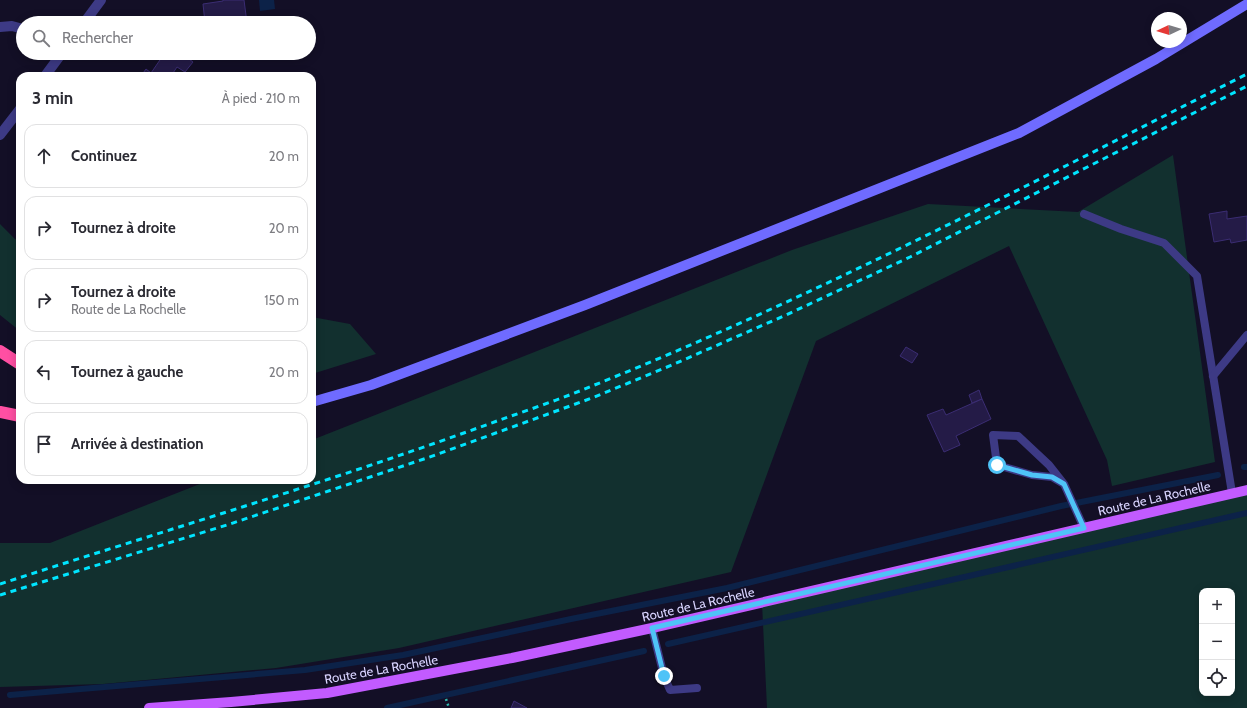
<!DOCTYPE html>
<html lang="fr">
<meta charset="utf-8">
<style>
body{margin:0;font-family:Cabin,sans-serif;background:#f7f7f7;color:#2b2b33}
.controls{position:absolute;right:12px;bottom:12px;display:grid;overflow:hidden;border-radius:8px;box-shadow:0 2px 10px #0003}
.controls button{width:36px;height:36px;display:grid;place-items:center;padding:0;border:0;border-bottom:1px solid #e1e1e2;background:#fff;color:#2b2b33;font:20px sans-serif}
.compass{position:absolute;left:1151px;top:12px;width:36px;height:36px;border-radius:50%;background:#fff;box-shadow:0 2px 10px #0003;rotate:266deg}
.stop{position:absolute;width:12px;height:12px;margin:-9px;border:3px solid #4fc3f7;border-radius:50%;background:#fff}
.stop.end{background:#4fc3f7;border-color:#fff;box-shadow:0 1px 4px #0008}
.list{margin:0;padding:0;list-style:none}
h2{display:flex;justify-content:space-between;align-items:center;height:52px;margin:0;padding:0 16px;font-size:17px}
h2 small{font-size:13px;font-weight:400;color:#7c7c81}
.list li{display:grid;grid-template-columns:26px 1fr auto;gap:12px;align-items:center;box-sizing:border-box;height:64px;margin:0 8px 8px;padding:0 8px;border:1px solid #e1e1e2;border-radius:12px}
.list b{display:block;font-size:15px;white-space:nowrap}
.list p{margin:0;font-size:13px;white-space:nowrap;color:#7c7c81}
.list em{font-size:13px;font-style:normal;color:#7c7c81}
.icon{flex:none;width:22px;height:22px;fill:none;stroke:currentColor;stroke-width:2;stroke-linecap:round;stroke-linejoin:round}
.map{position:relative;flex:none;width:1247px;height:708px;overflow:hidden}
.search{position:absolute;background:#fff;box-shadow:0 2px 10px #0003;left:16px;top:16px;width:300px;height:44px;display:flex;align-items:center;gap:10px;box-sizing:border-box;padding:0 14px;border-radius:22px;color:#7c7c81;font-size:15px}
.panel{position:absolute;background:#fff;box-shadow:0 2px 10px #0003;left:16px;top:72px;width:300px;height:412px;border-radius:12px}
.map>svg:first-child{display:block}
</style>
<div class="map">
<svg width="1247" height="708" viewBox="0 0 1247 708">
<rect width="100%" height="100%" fill="#130f26"/>
<g fill="#12302f" fill-rule="evenodd">
<polygon points="1173,155 1215,462 1112,486 1107,460 1009,246 816,341 731,572 399,648 276,668 103,684 0,687 0,543 50,543 210,480 312,480 312,440 792,250 928,204 1078,212"/>
<polygon points="0,224 15,239 20,241 20,331 0,315"/>
<polygon points="312,317 350,324 376,354 312,374"/>
<path d="M 1247,490 L 1247,708 L 767,708 L 762,603 ZM 1202,591 L 1232,591 L 1232,693 L 1202,693 Z"/>
</g>
<polygon fill="#0c2248" points="259,0 274,0 275,9 260,11"/>
<g fill="none" stroke-linecap="round" stroke-linejoin="round">
<g stroke="#0c2248" stroke-width="6">
<polyline points="1244,467 1247,467"/>
<polyline points="668,644 1247,513"/>
<polyline points="10,695 305,670 403,655 571,619 727,588 1061,506 1218,475"/>
<polyline points="387,708 644,651"/>
</g>
</g>
<g fill="#241b47" stroke="#3b2d73">
<polygon points="223,0 244,0 247,23 205,23 203,4 223,1"/>
<polygon points="156,53 181,53 193,62 185,72 177,67 171,76 141,76 146,69 151,73 162,57"/>
<polygon points="1227,211 1227,219 1247,216 1247,240 1231,243 1230,239 1214,242 1209,214"/>
<polygon points="906,347 918,354 912,363 900,356"/>
<polygon points="979,390 982,399 972,403 969,395"/>
<polygon points="982,399 991,419 956,436 960,445 944,452 927,415 943,409 946,415"/>
<polygon points="514,701 527,708 511,708"/>
</g>
<g fill="none" stroke-linecap="round" stroke-linejoin="round">
<polyline stroke="#2fb8b0" stroke-width="2.5" stroke-dasharray="2 3" stroke-linecap="butt" points="446,699 449,708"/>
<g stroke="#3d3a85" stroke-width="8">
<polyline points="1084,214 1121,229 1164,243 1197,276 1232,493"/>
<polyline points="1213,376 1247,335"/>
<polyline points="1064,484 1049,465 1018,436 993,435 997,465 1032,475 1052,477 1064,484 1084,528"/>
<polyline points="652,628 664,676 670,690 697,688"/>
</g>
<g stroke="#3d3a85" stroke-width="10">
<polyline points="84,23 101,0"/>
<polyline points="0,27 12,26 23,29"/>
<polyline points="45,76 62,53"/>
<polyline points="0,135 20,109"/>
</g>
<polyline stroke="#6f6bff" stroke-width="10" points="312,402 371,385 585,305 1019,133 1156,59 1247,4"/>
<polyline stroke="#c25bff" stroke-width="10" points="149,708 231,702 327,693 512,658 652,628 1247,490"/>
<g stroke="#ff4fa3" stroke-width="12">
<polyline points="0,351 20,364"/>
<polyline points="0,412 20,416"/>
</g>
<g stroke="#00e5ff" stroke-width="3" stroke-dasharray="6 5" stroke-linecap="butt">
<path d="M 0,584 C 166,530 333,481 497,421 C 528,410 561,399 592,386 C 817,296 1031,183 1247,74"/>
<polyline points="0,595 227,525 427,458 592,398 672,365 786,315 910,257 1247,86"/>
</g>
</g>
<g fill="none" stroke-linecap="round" stroke-linejoin="round">
<polyline stroke="#4fc3f7" stroke-width="5" points="664,676 652,628 1084,528 1064,484 1052,477 1032,475 997,465"/>
</g>
<g text-anchor="middle" dominant-baseline="central" stroke-width="3.5" stroke-linejoin="round" paint-order="stroke">
<g font-size="13" fill="#d9d4ff" stroke="#130f26">
<text transform="translate(1154 498) rotate(-13)">Route de La Rochelle</text>
<text transform="translate(698 604) rotate(-13)">Route de La Rochelle</text>
<text transform="translate(381 669) rotate(-10)">Route de La Rochelle</text>
</g>
</g>
</svg>
<div class="controls">
<button>+</button>
<button>−</button>
<button><svg class="icon" aria-label="locate" viewBox="0 0 24 24"><circle cx="12" cy="12" r="6"/><path d="M12 2v4M12 18v4M2 12h4M18 12h4"/></svg></button>
</div>
<svg class="compass" viewBox="-18 -18 36 36"><path d="M0-13l5 13h-10z" fill="#e53935"/><path d="M0 13l5-13h-10z" fill="#7c7c81"/></svg>
<div class="stop" style="left:997px;top:465px"></div>
<div class="stop end" style="left:664px;top:676px"></div>
<div class="search"><svg class="icon" aria-label="search" viewBox="0 0 24 24"><circle cx="10" cy="10" r="6"/><path d="M15 15l6 6"/></svg>Rechercher</div>
<section class="panel">
<h2>3 min<small>À pied · 210 m</small></h2>
<ul class="list">
<li><svg class="icon" aria-label="ahead" viewBox="0 0 24 24"><path d="M12 20V5M6 11l6-6 6 6"/></svg><div><b>Continuez</b></div><em>20 m</em></li>
<li><svg class="icon" aria-label="right" viewBox="0 0 24 24"><path d="M7 20v-9h11M14 6l5 5-5 5"/></svg><div><b>Tournez à droite</b></div><em>20 m</em></li>
<li><svg class="icon" aria-label="right" viewBox="0 0 24 24"><path d="M7 20v-9h11M14 6l5 5-5 5"/></svg><div><b>Tournez à droite</b><p>Route de La Rochelle</p></div><em>150 m</em></li>
<li><svg class="icon" aria-label="left" viewBox="0 0 24 24"><path d="M17 20v-9H6M10 6l-5 5 5 5"/></svg><div><b>Tournez à gauche</b></div><em>20 m</em></li>
<li><svg class="icon" aria-label="arrive" viewBox="0 0 24 24"><path d="M6 21V4h12l-3 4 3 4H6"/></svg><div><b>Arrivée à destination</b></div></li>
</ul>
</section>
</div>
